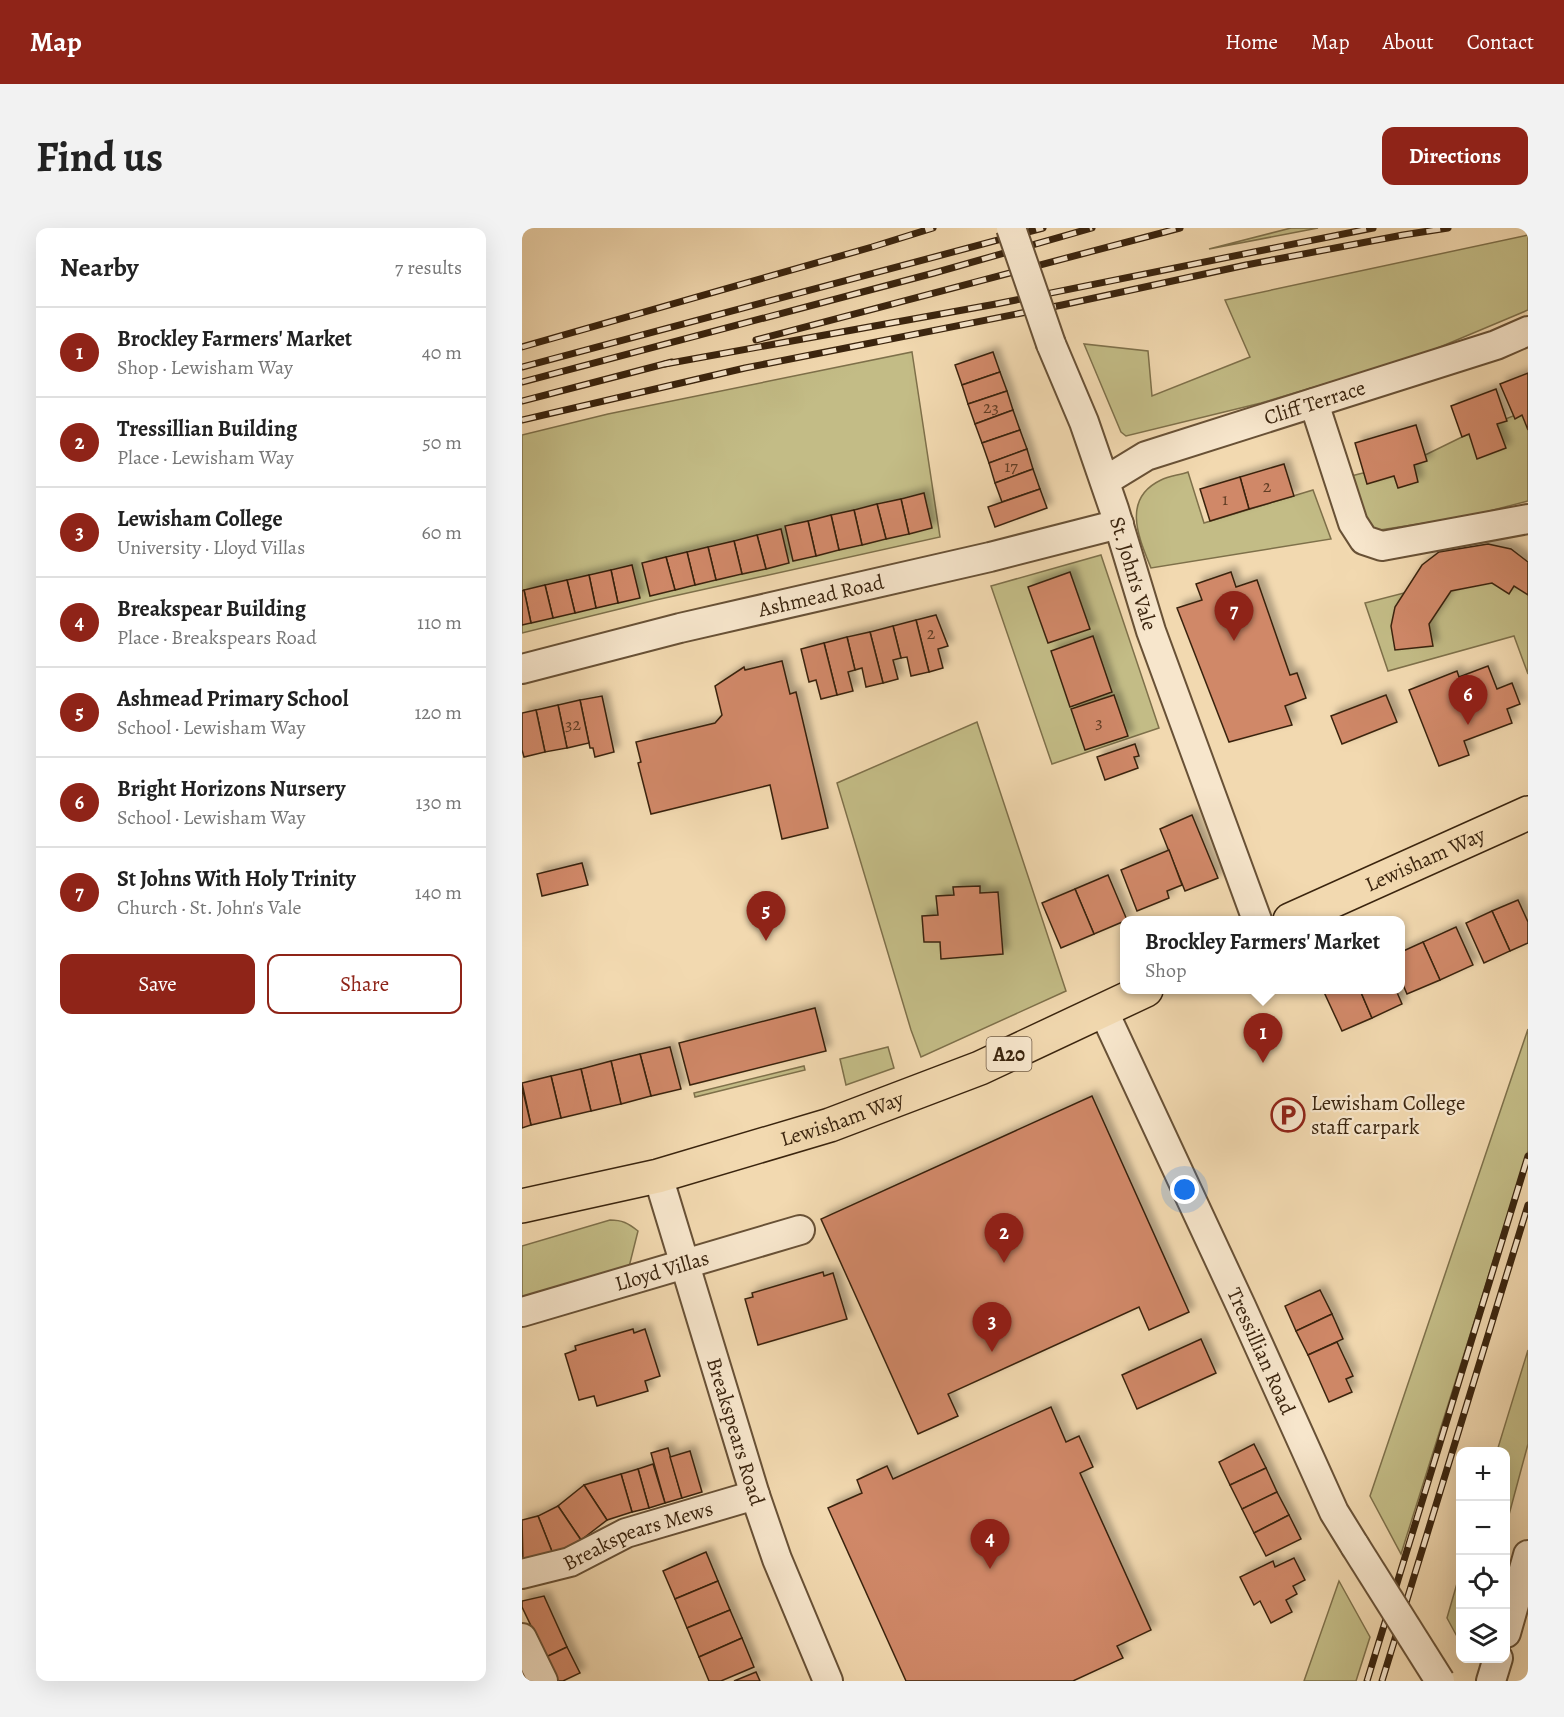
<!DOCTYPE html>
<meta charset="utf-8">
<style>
body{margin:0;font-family:Alegreya,serif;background:#f2f2f2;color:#222}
.controls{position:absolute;right:18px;bottom:18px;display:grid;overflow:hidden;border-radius:12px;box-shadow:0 6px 24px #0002}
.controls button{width:54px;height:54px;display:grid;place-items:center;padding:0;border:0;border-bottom:2px solid #e0e0e0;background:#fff;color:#222;font:30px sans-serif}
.you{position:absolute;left:663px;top:962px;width:21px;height:21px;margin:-15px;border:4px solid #fff;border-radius:50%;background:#1a73e8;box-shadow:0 0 0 9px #1a73e833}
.badge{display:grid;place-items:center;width:39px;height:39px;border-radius:50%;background:#8f2418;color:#fff;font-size:20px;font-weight:700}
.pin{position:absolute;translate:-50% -50px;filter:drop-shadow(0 2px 3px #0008)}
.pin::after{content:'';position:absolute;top:32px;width:21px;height:18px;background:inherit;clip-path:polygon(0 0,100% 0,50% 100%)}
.popup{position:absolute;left:598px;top:688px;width:285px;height:78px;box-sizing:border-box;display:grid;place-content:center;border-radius:12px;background:#fff;filter:drop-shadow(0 2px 4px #0005);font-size:20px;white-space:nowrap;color:#767676}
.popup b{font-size:22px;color:#222}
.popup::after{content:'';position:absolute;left:50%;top:100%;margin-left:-12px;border:12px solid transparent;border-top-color:#fff}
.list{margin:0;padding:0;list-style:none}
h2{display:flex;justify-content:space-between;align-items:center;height:78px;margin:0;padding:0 24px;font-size:26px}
h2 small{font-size:20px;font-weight:400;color:#767676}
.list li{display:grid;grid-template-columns:39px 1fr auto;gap:18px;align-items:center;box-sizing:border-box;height:90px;padding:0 24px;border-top:2px solid #e0e0e0}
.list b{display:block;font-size:22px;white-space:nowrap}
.list p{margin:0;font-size:20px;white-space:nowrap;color:#767676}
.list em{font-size:20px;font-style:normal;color:#767676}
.actions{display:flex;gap:12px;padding:18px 24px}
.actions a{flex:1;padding:14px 0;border:2px solid #8f2418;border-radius:12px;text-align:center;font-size:21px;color:#8f2418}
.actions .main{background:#8f2418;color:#fff}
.icon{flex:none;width:33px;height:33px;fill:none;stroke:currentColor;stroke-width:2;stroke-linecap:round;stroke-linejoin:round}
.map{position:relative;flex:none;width:1006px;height:1453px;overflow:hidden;border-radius:12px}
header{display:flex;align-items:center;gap:36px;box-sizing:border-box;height:84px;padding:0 30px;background:#8f2418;color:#fff}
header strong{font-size:28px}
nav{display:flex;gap:33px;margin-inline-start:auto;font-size:21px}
.intro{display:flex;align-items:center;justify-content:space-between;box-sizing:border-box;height:144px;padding:0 36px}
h1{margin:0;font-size:42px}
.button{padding:15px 27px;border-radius:12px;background:#8f2418;color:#fff;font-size:21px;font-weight:700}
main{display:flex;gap:36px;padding:0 36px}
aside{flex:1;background:#fff;border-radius:12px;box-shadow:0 6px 24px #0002}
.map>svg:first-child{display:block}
</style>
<header>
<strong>Map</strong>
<nav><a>Home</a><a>Map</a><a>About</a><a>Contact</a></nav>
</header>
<div class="intro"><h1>Find us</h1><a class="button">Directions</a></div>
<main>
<aside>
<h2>Nearby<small>7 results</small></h2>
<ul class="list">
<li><span class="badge">1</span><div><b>Brockley Farmers' Market</b><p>Shop · Lewisham Way</p></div><em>40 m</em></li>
<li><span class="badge">2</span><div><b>Tressillian Building</b><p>Place · Lewisham Way</p></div><em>50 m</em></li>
<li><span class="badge">3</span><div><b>Lewisham College</b><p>University · Lloyd Villas</p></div><em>60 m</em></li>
<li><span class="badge">4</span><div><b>Breakspear Building</b><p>Place · Breakspears Road</p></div><em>110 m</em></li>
<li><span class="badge">5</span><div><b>Ashmead Primary School</b><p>School · Lewisham Way</p></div><em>120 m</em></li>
<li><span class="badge">6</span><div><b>Bright Horizons Nursery</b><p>School · Lewisham Way</p></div><em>130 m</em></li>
<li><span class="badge">7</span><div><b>St Johns With Holy Trinity</b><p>Church · St. John's Vale</p></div><em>140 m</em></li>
</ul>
<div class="actions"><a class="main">Save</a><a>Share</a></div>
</aside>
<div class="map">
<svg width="1006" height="1453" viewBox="0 0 1006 1453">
<defs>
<filter id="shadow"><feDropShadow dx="5.5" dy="-5.5" stdDeviation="3" flood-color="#0004"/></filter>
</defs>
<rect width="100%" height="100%" fill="#f2d9b0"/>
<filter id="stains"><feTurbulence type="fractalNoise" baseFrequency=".00333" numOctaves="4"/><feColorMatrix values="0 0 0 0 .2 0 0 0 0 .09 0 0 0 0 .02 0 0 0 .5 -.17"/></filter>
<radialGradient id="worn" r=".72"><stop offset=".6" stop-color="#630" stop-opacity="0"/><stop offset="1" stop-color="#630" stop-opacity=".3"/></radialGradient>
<g fill="#c3bc86" stroke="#7e704a" stroke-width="1.5">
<polygon points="769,0 796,0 687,21"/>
<polygon points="1006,7 1006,82 899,127 739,175 604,208 599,204 562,116 626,123 630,168 728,129 703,72"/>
<polygon points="390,124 418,309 134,372 0,405 0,207 86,186"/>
<polygon points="1006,182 1006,273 948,288 845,304 821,250 893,232 944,207"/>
<path d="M 666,244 L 682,295 L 791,262 L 809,311 L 629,340 C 617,310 599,271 639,252 C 647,248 658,247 666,244 Z"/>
<polygon points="579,327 637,500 530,536 469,358"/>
<polygon points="983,339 1006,363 1006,446 992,408 866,443 843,375"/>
<polygon points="455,494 544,763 399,829 389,802 315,555"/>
<polygon points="1006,801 1006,923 879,1326 848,1268"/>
<polygon points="366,819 372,840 324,857 318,831"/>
<polygon points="282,838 283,842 173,869 172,865"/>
<path d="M 88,992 C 100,992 106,995 116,1003 L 106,1043 L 0,1069 L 0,1018 Z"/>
<polygon points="1006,1122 1006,1216 984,1298 984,1224 975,1223"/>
<polygon points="938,1345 938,1414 925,1390"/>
<polygon points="817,1353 848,1409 834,1453 782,1453"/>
</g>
<g fill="#d08867" stroke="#3a240e" stroke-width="1.5" filter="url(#shadow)">
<polygon points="471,124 478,144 440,157 433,137"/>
<polygon points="478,144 485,163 446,176 440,157"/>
<polygon points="1006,145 1006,202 1000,187 993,191 978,156"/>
<polygon points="974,161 985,193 975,196 984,220 955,231 947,206 940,209 929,178"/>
<polygon points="485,163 491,182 453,196 446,176"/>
<polygon points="491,182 498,202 460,215 453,196"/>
<polygon points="894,197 905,233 892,237 896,254 876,260 872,248 845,256 833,215"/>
<polygon points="498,202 505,221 467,235 460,215"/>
<polygon points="505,221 511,241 473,255 467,235"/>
<polygon points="762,236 772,268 727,281 718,249"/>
<polygon points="511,241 518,261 480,274 473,255"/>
<polygon points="718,249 727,281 688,293 678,261"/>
<polygon points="518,261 525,280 473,299 466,279"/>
<polygon points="402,265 410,300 387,306 379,271"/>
<polygon points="379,271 387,306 364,311 355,276"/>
<polygon points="355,276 364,311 340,317 332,282"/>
<polygon points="332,282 340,317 317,322 309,287"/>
<polygon points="309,287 317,322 294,328 286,293"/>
<polygon points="286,293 294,328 271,333 263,298"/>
<polygon points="259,301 267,335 244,341 235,307"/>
<polygon points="235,307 244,341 220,346 212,313"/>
<polygon points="212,313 220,346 194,352 186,319"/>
<polygon points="966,316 989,321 1006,334 1006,367 992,358 987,366 970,355 929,363 907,396 911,418 873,422 869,398 873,379 900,337 917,324"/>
<polygon points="186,319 194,352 173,357 165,324"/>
<polygon points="165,324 173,357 153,362 144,329"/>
<polygon points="144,329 153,362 128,368 120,335"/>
<polygon points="110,337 118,370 96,375 89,342"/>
<polygon points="89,342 96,375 74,380 67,347"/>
<polygon points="548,344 568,401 526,415 506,359"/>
<polygon points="709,344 714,359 735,352 768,447 775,445 784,470 763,478 770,497 707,514 655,380 680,372 674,356"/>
<polygon points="67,347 74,380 53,385 45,352"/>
<polygon points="45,352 53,385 31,390 23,357"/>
<polygon points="23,357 31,390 9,395 2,362"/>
<polygon points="2,362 9,395 0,397 0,363"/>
<polygon points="414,387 426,418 416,421 421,440 407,444 394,392"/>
<polygon points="394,392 407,444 389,448 385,429 379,430 371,398"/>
<polygon points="371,398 379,430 371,432 376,451 361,455 348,404"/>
<polygon points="348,404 361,455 344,459 340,440 333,442 325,409"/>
<polygon points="571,408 590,464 548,479 529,423"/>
<polygon points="325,409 333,442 326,444 331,463 315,467 302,415"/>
<polygon points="302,415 315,467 299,471 294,452 287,454 279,421"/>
<polygon points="260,433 268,466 274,464 306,600 260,611 248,557 129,586 116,535 119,534 114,514 193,495 200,487 193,458 222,439 223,442"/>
<polygon points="966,438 975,461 990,455 998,476 985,481 990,495 942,513 947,527 917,538 887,462 935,443 937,449"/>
<polygon points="592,467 606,508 563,522 549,481"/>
<polygon points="864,467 875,494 820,516 809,488"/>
<polygon points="80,468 92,524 73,529 71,520 68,520 58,472"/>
<polygon points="58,472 67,515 45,520 36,477"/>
<polygon points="36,477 45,520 23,524 14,482"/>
<polygon points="14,482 23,524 2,529 0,522 0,485"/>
<polygon points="613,516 617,528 612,529 616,540 583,552 575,529"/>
<polygon points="670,587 696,650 663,663 638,601"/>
<polygon points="647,622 660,657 645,663 647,670 615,683 599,642"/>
<polygon points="60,635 66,657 20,668 15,646"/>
<polygon points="586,647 605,692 572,706 553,661"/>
<polygon points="458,658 458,665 476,664 481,726 419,731 418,714 402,714 400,688 416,687 414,668 432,667 431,659"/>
<polygon points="553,661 572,706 539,720 520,675"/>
<polygon points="996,672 1006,694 1006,715 988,723 970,683"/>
<polygon points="970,683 988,723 962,735 944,695"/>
<polygon points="934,699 951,737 918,752 901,714"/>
<polygon points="901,714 918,752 885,766 879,752 879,724"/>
<polygon points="801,762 838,762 850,790 820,803"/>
<polygon points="838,762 874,762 880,776 850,790"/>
<polygon points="293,780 304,823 168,857 157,815"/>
<polygon points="148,819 159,861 129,868 118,826"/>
<polygon points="118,826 129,868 99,876 89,833"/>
<polygon points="89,833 99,876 69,883 59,841"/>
<polygon points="59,841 69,883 39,890 29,848"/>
<polygon points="29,848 39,890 9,897 0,855"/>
<polygon points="0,859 9,897 0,900"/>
<polygon points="570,868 667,1084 627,1102 617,1079 426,1166 436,1188 396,1206 299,991"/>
<polygon points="301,1044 302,1048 311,1045 325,1091 236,1117 223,1071 231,1069 230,1065"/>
<polygon points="798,1062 810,1086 774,1103 763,1078"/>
<polygon points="810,1086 821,1111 786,1127 774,1103"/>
<polygon points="111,1101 112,1105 123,1101 138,1148 123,1153 126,1163 75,1178 72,1168 57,1172 43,1126 54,1122 53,1118"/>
<polygon points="679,1111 694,1145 615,1181 600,1147"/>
<polygon points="815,1114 831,1148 824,1151 830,1164 807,1174 786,1127"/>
<polygon points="529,1179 544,1214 557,1208 571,1239 558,1245 629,1402 595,1418 601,1430 551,1453 384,1453 306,1280 340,1265 335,1252 365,1238 371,1251"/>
<polygon points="732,1216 744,1240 708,1257 697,1234"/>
<polygon points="146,1220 160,1270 143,1275 129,1225"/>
<polygon points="168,1223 180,1264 160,1270 148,1229"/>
<polygon points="131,1236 143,1275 127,1280 116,1241"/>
<polygon points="744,1240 755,1264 720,1281 708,1257"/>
<polygon points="116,1241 127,1280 110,1284 99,1246"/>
<polygon points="99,1246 110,1284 85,1292 62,1257"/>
<polygon points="62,1257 85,1292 59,1312 36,1278"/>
<polygon points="755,1264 767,1287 732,1305 720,1281"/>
<polygon points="36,1278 59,1312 31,1326 16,1288"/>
<polygon points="767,1287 779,1311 744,1328 732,1305"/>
<polygon points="16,1288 31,1326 1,1335 0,1292"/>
<polygon points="184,1324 196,1353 153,1371 141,1343"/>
<polygon points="772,1330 783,1352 771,1358 775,1366 764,1372 770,1384 749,1395 738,1373 732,1377 718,1349 751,1333 753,1339"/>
<polygon points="196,1353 208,1382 165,1400 153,1371"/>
<polygon points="22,1368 45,1419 24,1429 0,1379 0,1373"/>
<polygon points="208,1382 220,1410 177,1429 165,1400"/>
<polygon points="220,1410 232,1439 199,1453 187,1453 177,1429"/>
<polygon points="45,1419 58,1445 41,1453 35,1453 24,1429"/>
<polygon points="234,1444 238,1453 212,1453"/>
</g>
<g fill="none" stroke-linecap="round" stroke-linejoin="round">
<g stroke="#685136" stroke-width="32">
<g id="minor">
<path id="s1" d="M 529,116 L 562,194 L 592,281 L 629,403 L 735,692"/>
<polyline points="792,175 831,295 842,312 860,318 1006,291"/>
<path id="s2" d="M 583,253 L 624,228 L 974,117 L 1006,103"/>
<path id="s3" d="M 0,441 L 158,400 L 468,329 L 597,296"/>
<path id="s4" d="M 581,782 L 719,1078 L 812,1284 L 833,1318"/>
<path id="s5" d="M 136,948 L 233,1267 L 255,1331 L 306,1453"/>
<path id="s6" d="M 0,1084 L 278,1002"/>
<path id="s7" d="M 0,1346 L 48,1334 L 104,1305 L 233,1267"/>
<polyline points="984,1405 1006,1327"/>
<polyline points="0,1410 21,1453"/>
<polyline points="969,1453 976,1430"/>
</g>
</g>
<g stroke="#3a240e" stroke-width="36">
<g id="highway">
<path id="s8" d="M 768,692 L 1006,585"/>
<path id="s9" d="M 0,978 L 136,948 L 308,897 L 458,840 L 624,762"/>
</g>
</g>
<use href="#minor" stroke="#f7e6cc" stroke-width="28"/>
<use href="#highway" stroke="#f2d9b0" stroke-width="33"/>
<g stroke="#3a240e" stroke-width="7">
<g id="rail">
<polyline points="234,112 658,0"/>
<polyline points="0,119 350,19 411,0"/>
<polyline points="143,136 474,76 851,0"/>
<polyline points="0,139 521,0"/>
<polyline points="0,154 412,45 570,0"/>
<polyline points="0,173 150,134"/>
<polyline points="0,192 223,140 540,77 724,37 881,7 926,0"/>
<polyline points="845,1453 1006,928"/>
<polyline points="860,1453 1006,977"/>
</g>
</g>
<use href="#rail" stroke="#f7e6cc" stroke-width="4.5" stroke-dasharray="14" stroke-linecap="butt"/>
<g stroke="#685136" stroke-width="32" stroke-linecap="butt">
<g id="minor-bridge">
<polyline points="489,0 529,116"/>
<polyline points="833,1318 918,1453"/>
</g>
</g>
<use href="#minor-bridge" stroke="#f7e6cc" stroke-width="28"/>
</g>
<defs>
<g id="parking-ring" transform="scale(1.725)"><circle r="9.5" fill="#f7e6cc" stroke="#8f2418" stroke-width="1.5"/><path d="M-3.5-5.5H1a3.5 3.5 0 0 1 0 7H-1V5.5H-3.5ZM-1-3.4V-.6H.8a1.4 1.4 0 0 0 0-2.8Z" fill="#8f2418"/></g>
</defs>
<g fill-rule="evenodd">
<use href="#parking-ring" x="766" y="887"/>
</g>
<g text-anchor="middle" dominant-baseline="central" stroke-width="4.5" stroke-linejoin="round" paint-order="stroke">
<g font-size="18" fill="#603d24">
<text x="469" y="179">23</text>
<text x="489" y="238">17</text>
<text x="745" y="258">2</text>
<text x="703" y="271">1</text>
<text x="409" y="405">2</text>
<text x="577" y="494">3</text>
<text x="51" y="496">32</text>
</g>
<rect fill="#f7e6cc" stroke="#735e47" stroke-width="1.5" x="464.5" y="809" width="45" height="34" rx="4.5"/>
<g font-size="20" font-weight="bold" fill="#3a240e">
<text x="487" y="826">A20</text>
</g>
<g font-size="21" fill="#3a240e" stroke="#f7e6cc">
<text stroke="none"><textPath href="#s2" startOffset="225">Cliff Terrace</textPath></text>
<text stroke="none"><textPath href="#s1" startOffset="244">St. John's Vale</textPath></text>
<text stroke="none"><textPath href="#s3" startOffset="308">Ashmead Road</textPath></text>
<text stroke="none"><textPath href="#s8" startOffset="148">Lewisham Way</textPath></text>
<text stroke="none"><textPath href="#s9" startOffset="332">Lewisham Way</textPath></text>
<text stroke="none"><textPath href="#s6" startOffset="146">Lloyd Villas</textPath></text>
<text stroke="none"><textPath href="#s4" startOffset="376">Tressillian Road</textPath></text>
<text stroke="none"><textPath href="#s5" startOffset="267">Breakspears Road</textPath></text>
<text stroke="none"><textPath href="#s7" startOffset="123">Breakspears Mews</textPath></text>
</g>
<g font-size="21" fill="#3a240e" stroke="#f7e6cc" text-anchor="start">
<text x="789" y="875">Lewisham College<tspan x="789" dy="24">staff carpark</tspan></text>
</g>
</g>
<rect width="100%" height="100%" filter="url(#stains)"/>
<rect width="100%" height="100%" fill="url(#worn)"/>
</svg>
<div class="controls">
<button>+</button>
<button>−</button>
<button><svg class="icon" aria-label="locate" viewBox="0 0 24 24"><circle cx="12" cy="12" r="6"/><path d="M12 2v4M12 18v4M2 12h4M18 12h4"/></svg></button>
<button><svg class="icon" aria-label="layers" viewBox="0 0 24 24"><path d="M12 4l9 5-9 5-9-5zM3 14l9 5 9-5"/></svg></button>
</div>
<div class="you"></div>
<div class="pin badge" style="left:741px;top:835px">1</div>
<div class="popup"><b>Brockley Farmers' Market</b>Shop</div>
<div class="pin badge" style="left:482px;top:1035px">2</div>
<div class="pin badge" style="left:470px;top:1124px">3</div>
<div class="pin badge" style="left:468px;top:1341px">4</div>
<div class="pin badge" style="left:244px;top:713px">5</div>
<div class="pin badge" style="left:946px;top:497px">6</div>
<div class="pin badge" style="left:712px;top:413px">7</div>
</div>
</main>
